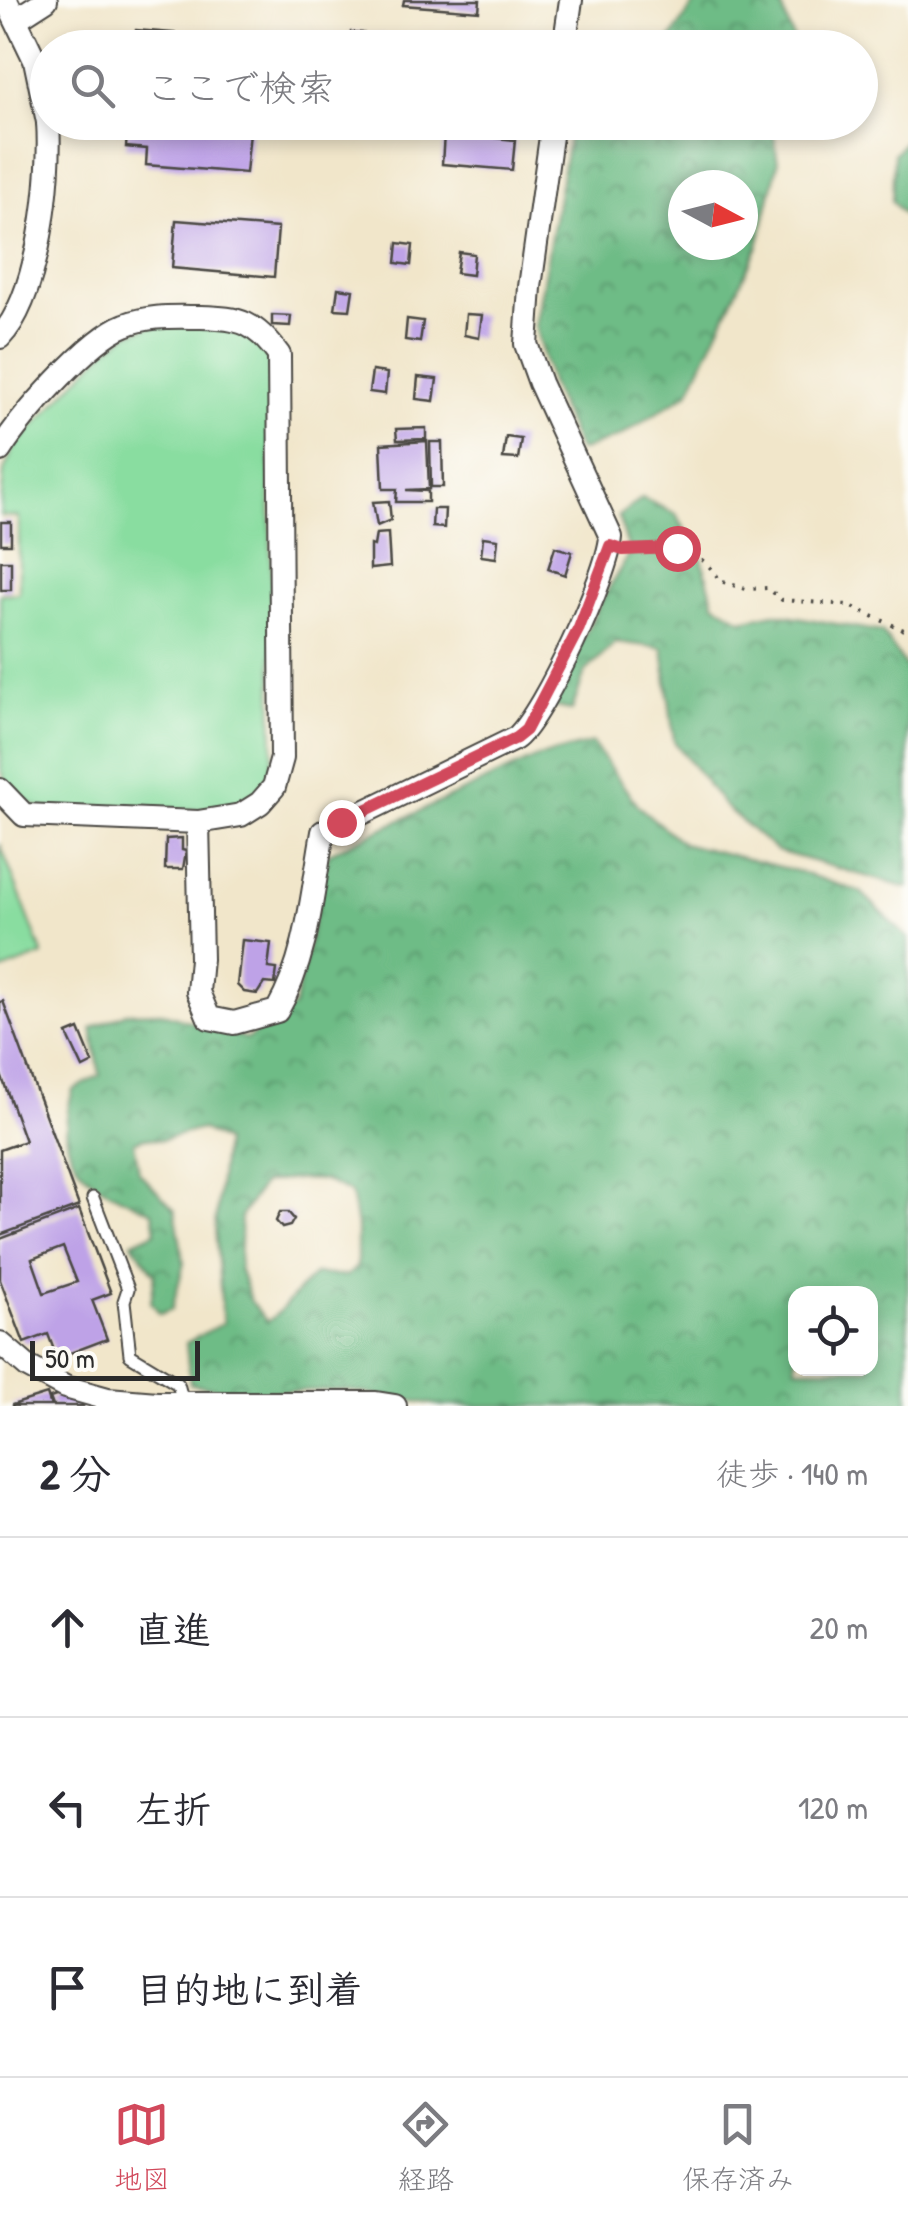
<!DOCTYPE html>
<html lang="ja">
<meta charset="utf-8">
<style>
body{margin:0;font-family:"Patrick Hand","Klee One",sans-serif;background:#f7f7f7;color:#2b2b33}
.controls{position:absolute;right:30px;bottom:30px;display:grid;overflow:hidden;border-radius:20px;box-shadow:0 5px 15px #0003}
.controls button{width:90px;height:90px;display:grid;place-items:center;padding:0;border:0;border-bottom:2px solid #e1e1e2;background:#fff;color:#2b2b33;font:50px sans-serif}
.compass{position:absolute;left:668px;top:170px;width:90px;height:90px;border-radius:50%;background:#fff;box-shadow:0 5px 15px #0003;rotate:97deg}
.scale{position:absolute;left:30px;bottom:25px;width:170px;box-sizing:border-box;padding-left:10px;border:5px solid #2b2b2b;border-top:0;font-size:28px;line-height:35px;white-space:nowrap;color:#2b2b2b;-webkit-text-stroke:8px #fdfcf7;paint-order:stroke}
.stop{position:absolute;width:30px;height:30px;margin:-22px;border:8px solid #d1495b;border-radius:50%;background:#fff}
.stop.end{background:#d1495b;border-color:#fff;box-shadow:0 2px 10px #0008}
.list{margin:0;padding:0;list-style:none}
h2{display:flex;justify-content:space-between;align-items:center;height:130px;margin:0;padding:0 40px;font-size:42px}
h2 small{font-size:32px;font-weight:400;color:#7c7c81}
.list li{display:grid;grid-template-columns:65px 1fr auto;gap:30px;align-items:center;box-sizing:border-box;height:180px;padding:0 40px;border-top:2px solid #e1e1e2}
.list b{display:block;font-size:38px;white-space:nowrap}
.list em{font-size:32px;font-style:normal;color:#7c7c81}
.icon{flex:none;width:55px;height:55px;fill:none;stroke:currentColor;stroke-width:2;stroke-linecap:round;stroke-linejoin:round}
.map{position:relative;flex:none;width:908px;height:1406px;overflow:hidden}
.search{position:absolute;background:#fff;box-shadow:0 5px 15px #0003;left:30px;right:30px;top:30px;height:110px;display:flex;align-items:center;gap:25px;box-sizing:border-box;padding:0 35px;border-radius:55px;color:#7c7c81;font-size:38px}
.sheet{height:670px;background:#fff}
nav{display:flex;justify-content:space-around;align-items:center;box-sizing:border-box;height:140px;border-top:2px solid #e1e1e2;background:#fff;font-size:28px;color:#7c7c81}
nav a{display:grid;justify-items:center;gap:5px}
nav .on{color:#d1495b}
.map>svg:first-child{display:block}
</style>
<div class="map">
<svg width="908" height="1406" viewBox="0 0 908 1406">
<defs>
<pattern id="forest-crowns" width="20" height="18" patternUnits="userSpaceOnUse" patternTransform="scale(2.5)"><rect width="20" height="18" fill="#6ebc86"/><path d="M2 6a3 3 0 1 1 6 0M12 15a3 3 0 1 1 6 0" fill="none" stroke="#5b996e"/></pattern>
</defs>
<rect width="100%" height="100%" fill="#fdfcf7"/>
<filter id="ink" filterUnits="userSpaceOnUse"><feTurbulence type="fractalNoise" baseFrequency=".01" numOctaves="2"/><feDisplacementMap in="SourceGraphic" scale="20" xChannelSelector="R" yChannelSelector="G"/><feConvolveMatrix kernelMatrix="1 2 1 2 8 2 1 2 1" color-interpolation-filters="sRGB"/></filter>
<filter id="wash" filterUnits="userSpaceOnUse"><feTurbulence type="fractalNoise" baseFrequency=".0048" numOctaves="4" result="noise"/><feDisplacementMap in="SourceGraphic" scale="40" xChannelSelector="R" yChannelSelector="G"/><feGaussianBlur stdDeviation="2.25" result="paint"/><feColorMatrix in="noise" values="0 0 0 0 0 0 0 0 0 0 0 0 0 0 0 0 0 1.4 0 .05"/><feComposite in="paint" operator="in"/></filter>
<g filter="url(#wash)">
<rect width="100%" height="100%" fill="#f1e6ca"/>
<g fill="#89dda0" stroke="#5a8466" stroke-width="2.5">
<path d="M 153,326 C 198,326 245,316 269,361 L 273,754 L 269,777 L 260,791 L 228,810 L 44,809 C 20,801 9,793 1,769 L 0,594 L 19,593 L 19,517 L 0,516 L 4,471 L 15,446 L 106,350 L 129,333 Z"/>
<polygon points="0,844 43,955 0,972"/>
</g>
<g fill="url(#forest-crowns)" stroke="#4c7458" stroke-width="2.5" fill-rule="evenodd">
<polygon points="697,0 779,0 794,40 792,47 665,47"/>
<path d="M 571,123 L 772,123 L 778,163 L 758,246 L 689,392 L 620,436 L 579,451 L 550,383 L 535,326 ZM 683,185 L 743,185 L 743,245 L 683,245 Z"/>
<polygon points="908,137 908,220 892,201 894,154"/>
<polygon points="642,498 676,514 702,559 714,603 742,620 774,613 882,632 908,670 908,888 777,851 724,806 674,741 663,648 616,642 585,672 572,710 549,706 602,600 630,552 618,517"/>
<path d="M 592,743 L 638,806 L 682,843 L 800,872 L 861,892 L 908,938 L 908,1406 L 445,1406 L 345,1390 L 240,1392 L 190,1384 L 186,1343 L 223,1323 L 215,1226 L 224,1142 L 201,1129 L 161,1140 L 143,1138 L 134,1142 L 139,1172 L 175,1210 L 184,1263 L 172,1309 L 160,1314 L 151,1302 L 155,1274 L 132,1243 L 156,1232 L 153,1212 C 92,1185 49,1167 73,1090 L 100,1075 L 92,1028 L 126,1013 L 160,1012 L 247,1039 L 294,1007 L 329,853 L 538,757 ZM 291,1179 L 324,1180 L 351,1193 L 357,1227 L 357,1267 L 347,1276 L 315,1274 C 297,1289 287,1308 267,1322 L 250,1300 L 239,1268 L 241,1216 L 263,1183 ZM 796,1294 L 870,1294 L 870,1368 L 796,1368 Z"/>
</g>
<g id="blocks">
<g fill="#bea2e7" fill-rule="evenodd">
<polygon points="404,0 480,0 479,11 403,5"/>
<polygon points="136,30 257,40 257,48 135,48"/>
<polygon points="351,32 386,35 385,48 350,48"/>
<polygon points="128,122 251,122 246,173 146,165 147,149 126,147"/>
<polygon points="471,122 496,122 495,138 515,140 512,170 442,164 444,134 470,136"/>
<polygon points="176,220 278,228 274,277 172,268"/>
<polygon points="398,243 413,245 411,265 396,263"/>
<polygon points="459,252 474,254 472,275 456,273"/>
<polygon points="338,288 353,290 350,310 335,309"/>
<polygon points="466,314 482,315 479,338 464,335"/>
<polygon points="272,315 291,316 290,326 272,325"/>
<polygon points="407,319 423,321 420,342 405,340"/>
<polygon points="372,371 387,373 385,394 369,392"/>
<polygon points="418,377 437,379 434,401 416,399"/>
<polygon points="426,428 426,439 397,440 396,429"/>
<polygon points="506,437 521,439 518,459 503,458"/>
<polygon points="427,441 429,489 406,490 428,491 428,502 396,502 397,489 383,489 381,444"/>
<polygon points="430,442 442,442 443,487 431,487"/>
<polygon points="389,501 391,520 377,526 373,502"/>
<polygon points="433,509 445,509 444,528 432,527"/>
<rect x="1" y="522" width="10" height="22"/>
<polygon points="388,533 390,567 370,569 370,545 374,546 376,534"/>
<polygon points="483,537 498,539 496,558 481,556"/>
<polygon points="555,547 572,552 565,575 548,569"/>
<rect x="1" y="561" width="10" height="29"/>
<polygon points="182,838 182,850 186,851 183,869 165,869 166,839"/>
<polygon points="242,940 271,943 268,968 277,969 275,984 264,983 257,994 244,992 237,985"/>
<polygon points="3,1001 79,1206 0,1235 0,1150 25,1141 0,1072 0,1002"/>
<polygon points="79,1029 93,1063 83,1068 67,1034"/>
<path d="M 79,1209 L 111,1293 L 92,1300 L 107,1339 L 57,1358 L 48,1334 L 24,1343 L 0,1280 L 0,1239 ZM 63,1247 L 77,1282 L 44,1293 L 32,1259 Z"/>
<polygon points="280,1212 288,1212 294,1219 290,1226 282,1228 276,1221"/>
<polygon points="47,1394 51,1406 12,1406 12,1405"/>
<polygon points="59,1395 82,1401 83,1406 53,1406 50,1398"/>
</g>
</g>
</g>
<g filter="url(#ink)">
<use href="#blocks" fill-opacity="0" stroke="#494743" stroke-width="2.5"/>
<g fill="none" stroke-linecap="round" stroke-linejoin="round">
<g stroke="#494743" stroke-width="15">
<polyline id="lane" points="93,1198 128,1289 124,1301 130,1355 178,1384 183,1402"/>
</g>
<g stroke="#494743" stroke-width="26">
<g id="street">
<polyline points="6,0 35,60 48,122"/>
<polyline points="18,18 46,0"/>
<polyline points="564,48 571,0"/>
<path d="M 0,337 C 39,297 52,177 48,122"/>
<path d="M 0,450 C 21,417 90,338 125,325 C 150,315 174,317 201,317 C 241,318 255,322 279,355 L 282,758 L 274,787 L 260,803 L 241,815 L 198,822 L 24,815 L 0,790"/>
<path d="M 198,822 L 201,959 L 198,992 L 209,1018 L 234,1023 L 277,1011 C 308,957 312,893 323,832 L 516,738 C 544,714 608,575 611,537 L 540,383 L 526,344 L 530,287 L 553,122"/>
<polyline points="0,1343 28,1367 65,1387 108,1399 157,1403 376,1403 395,1406"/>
</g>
</g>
<path stroke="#494743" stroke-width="4" stroke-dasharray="2.5 8" stroke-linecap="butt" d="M 630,549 C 667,549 699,544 720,581 L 746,589 L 768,588 L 782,600 L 848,605 L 908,632"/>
<use href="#lane" stroke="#fff" stroke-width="11"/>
<use href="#street" stroke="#fff" stroke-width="22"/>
</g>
</g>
<g fill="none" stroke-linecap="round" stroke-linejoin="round" filter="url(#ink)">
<polyline stroke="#d1495b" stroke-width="12" points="341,822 516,738 526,730 579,628 610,546 623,550 677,548"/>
</g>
</svg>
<div class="controls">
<button><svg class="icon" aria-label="locate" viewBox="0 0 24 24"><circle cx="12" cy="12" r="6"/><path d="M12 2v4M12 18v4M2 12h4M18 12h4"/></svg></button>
</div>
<svg class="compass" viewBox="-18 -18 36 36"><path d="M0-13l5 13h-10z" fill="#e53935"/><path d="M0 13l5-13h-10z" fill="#7c7c81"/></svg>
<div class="scale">50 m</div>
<div class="stop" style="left:677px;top:548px"></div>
<div class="stop end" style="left:341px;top:822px"></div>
<div class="search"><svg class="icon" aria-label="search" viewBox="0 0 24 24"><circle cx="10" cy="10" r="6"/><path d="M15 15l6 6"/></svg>ここで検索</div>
</div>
<section class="sheet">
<h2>2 分<small>徒歩 · 140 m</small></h2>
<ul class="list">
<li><svg class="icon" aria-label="ahead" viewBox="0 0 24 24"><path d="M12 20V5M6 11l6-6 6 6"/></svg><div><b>直進</b></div><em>20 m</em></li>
<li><svg class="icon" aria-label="left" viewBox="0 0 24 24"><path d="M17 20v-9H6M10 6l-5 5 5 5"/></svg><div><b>左折</b></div><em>120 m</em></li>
<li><svg class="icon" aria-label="arrive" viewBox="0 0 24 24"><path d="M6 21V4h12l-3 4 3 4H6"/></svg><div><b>目的地に到着</b></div></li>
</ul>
</section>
<nav>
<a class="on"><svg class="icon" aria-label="map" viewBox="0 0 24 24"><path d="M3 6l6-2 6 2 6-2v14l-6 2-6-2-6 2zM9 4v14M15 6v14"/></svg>地図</a>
<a><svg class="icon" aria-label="directions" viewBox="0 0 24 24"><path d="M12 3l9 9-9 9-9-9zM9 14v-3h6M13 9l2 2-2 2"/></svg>経路</a>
<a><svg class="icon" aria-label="saved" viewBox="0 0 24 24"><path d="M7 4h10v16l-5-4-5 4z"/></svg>保存済み</a>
</nav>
